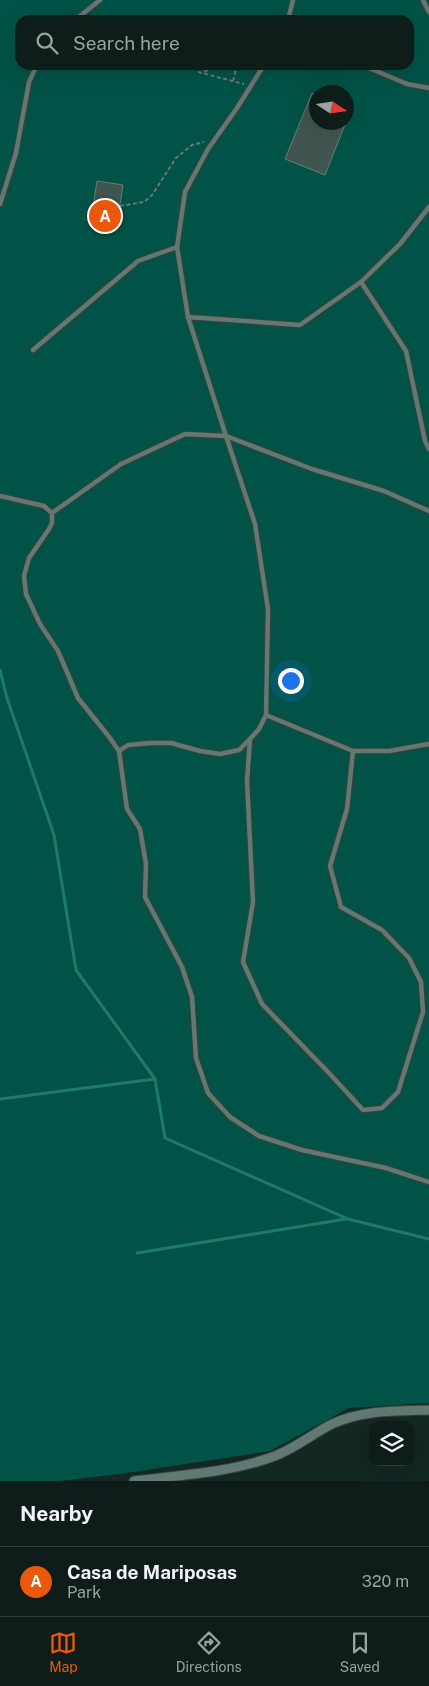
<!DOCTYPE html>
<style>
body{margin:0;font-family:"Public Sans",sans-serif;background:#172623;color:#f1f3f6}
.controls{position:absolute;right:15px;bottom:15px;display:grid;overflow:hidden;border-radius:10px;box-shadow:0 5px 20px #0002}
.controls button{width:45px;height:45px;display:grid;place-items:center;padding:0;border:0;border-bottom:1px solid #2e3b39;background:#0e1d1a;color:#f1f3f6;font:25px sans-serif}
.compass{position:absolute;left:309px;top:85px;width:45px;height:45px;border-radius:50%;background:#0e1d1a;box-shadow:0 5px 20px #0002;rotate:102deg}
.you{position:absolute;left:290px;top:680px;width:18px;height:18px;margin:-12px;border:4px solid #fff;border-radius:50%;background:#1a73e8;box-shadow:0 0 0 8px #1a73e833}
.badge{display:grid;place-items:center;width:32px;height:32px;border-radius:50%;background:#ea580c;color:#fff;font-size:16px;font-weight:700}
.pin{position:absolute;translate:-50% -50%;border:2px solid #fff;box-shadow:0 1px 5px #0006}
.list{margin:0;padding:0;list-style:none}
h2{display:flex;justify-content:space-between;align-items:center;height:65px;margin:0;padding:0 20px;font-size:21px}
h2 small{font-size:16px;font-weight:400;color:#9ba2a2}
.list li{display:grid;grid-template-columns:32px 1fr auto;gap:15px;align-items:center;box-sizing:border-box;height:70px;padding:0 20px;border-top:1px solid #2e3b39}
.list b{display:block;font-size:19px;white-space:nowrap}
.list p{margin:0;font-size:16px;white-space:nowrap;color:#9ba2a2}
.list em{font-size:16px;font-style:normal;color:#9ba2a2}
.icon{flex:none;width:28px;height:28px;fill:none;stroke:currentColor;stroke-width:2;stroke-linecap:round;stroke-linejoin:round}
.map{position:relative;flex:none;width:429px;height:1481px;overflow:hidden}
.search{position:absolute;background:#0e1d1a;box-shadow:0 5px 20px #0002;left:15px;right:15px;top:15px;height:55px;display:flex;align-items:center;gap:12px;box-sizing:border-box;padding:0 18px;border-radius:15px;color:#9ba2a2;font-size:19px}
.sheet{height:135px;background:#0e1d1a}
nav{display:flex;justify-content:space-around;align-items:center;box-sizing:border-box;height:70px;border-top:1px solid #2e3b39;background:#0e1d1a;font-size:14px;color:#9ba2a2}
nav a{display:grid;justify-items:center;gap:2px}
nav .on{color:#ea580c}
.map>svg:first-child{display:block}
</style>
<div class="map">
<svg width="429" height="1481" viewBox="0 0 429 1481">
<rect width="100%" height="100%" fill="#132723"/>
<path fill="#005346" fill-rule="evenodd" d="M 0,0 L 429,0 L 429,1403 L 349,1408 L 270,1451 L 120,1474 L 59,1481 L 0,1481 ZM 20,20 L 409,20 L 409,65 L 20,65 ZM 316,92 L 346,92 L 346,122 L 316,122 Z"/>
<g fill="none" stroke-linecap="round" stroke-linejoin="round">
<g stroke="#1d7b6a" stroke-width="3">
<polyline points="0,670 7,698 54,835 76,970 155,1079"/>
<polyline points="0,1099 155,1079 165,1138 348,1219 429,1239"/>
<polyline points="137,1253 346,1219"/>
</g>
</g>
<g fill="#405550" stroke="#667c77">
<polygon points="312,93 316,95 316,122 346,122 325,175 285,159"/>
<polygon points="97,181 123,185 116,230 90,226"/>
</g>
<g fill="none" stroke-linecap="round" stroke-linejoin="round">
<g stroke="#33423e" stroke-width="7">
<g id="lane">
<polyline points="423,0 429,12"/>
<polyline points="75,20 100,0"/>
<polyline points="288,20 293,0"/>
<polyline points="264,65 237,108 208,149 185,192 177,247 188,317 226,436 185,434 121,464 52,513 52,523 49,529 29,558 24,576 26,594 40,624 58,651 78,698 110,738 119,751 127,809 140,829 146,864 145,897 182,967 192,997 196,1058 208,1093 230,1117 259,1136 302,1150 386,1168 429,1182"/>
<polyline points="362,65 407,84 429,88"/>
<polyline points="0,204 16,153 29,82 37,65"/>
<polyline points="361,282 406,351 425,441 429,449"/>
<polyline points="188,317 300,325 361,282 400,244 429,207"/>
<polyline points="33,350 138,261 177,247"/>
<polyline points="226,436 255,524 268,609 266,715 259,729 250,739 247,781 253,902 243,962 262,1004 330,1074 363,1110 382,1108 398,1092 423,1012 421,982 409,958 382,930 341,907 330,866 347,809 353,751 389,751 429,744"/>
<polyline points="226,436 312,469 384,491 429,511"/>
<polyline points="0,496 44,506 52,513"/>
<polyline points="266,715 353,751"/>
<polyline points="119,751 128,745 150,743 171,743 200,751 220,754 239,750 250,739"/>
</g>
</g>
<g stroke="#33423e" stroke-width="11">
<path id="street" d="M 134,1481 C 179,1475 228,1473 272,1457 C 293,1450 312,1434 332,1424 C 362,1410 396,1411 429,1410"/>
</g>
<g stroke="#697976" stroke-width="2" stroke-dasharray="4 2.5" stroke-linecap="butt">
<polyline points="198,72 244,84"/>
<polyline points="204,72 217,65"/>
<polyline points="233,81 237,65"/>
<polyline points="120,206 144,202 152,195 176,158 192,145 204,142"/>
</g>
<use href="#lane" stroke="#627872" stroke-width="4.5"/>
<use href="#street" stroke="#627872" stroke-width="9"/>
</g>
</svg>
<div class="controls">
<button><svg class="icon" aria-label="layers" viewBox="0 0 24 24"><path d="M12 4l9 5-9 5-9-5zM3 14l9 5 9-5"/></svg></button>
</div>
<svg class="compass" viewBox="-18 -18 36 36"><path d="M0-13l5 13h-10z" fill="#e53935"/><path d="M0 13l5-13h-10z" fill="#9ba2a2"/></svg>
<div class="you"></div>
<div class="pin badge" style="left:105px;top:216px">A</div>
<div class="search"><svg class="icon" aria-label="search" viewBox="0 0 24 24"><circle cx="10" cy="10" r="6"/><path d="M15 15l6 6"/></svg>Search here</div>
</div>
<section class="sheet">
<h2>Nearby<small></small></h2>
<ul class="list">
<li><span class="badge">A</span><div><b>Casa de Mariposas</b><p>Park</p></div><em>320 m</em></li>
</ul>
</section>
<nav>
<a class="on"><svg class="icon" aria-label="map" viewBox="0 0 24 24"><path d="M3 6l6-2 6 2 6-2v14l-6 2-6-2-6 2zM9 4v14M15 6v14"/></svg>Map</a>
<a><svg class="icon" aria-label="directions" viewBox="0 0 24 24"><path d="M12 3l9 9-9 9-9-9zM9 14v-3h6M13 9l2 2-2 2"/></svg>Directions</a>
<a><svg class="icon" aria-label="saved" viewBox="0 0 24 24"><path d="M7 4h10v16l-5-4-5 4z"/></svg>Saved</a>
</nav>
